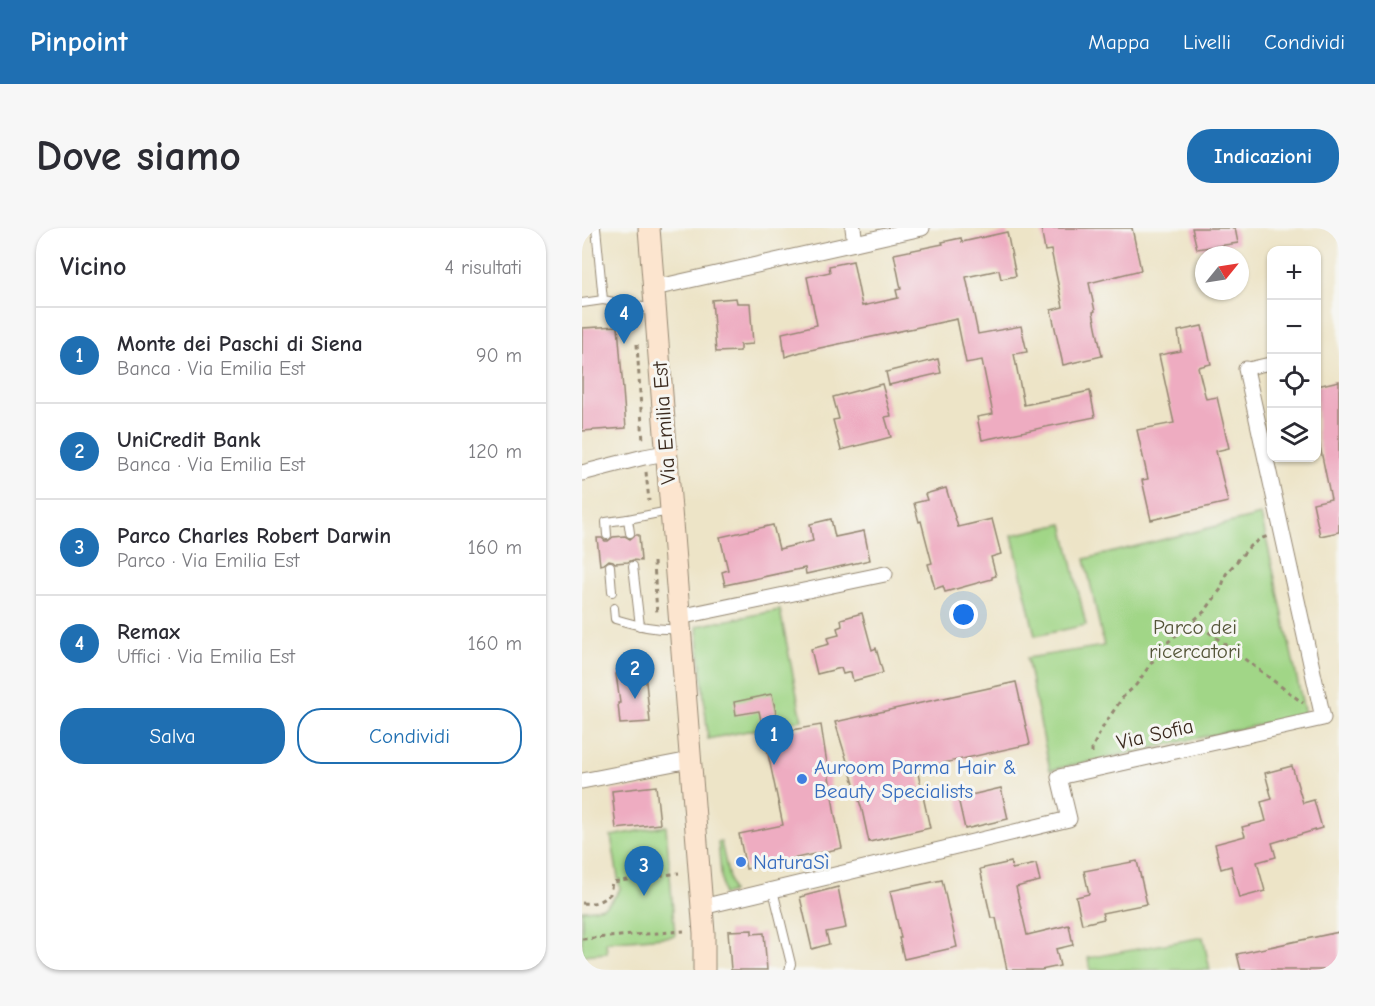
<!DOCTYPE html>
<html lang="it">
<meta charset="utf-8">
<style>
body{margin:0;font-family:"Comic Neue",sans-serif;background:#f7f7f7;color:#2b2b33}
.controls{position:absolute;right:18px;top:18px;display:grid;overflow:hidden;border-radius:12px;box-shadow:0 2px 4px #0004}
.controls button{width:54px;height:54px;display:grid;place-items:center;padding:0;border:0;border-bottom:2px solid #e1e1e2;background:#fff;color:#2b2b33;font:30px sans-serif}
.compass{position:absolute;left:613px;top:18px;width:54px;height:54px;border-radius:50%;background:#fff;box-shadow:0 2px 4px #0004;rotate:60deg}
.you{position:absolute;left:382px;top:387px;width:21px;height:21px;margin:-15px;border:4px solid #fff;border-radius:50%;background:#1a73e8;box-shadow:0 0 0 9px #1a73e833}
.badge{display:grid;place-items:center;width:39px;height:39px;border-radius:50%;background:#1f6fb2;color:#fff;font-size:20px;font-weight:700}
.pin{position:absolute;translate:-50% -50px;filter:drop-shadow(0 2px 3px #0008)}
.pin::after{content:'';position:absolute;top:32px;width:21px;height:18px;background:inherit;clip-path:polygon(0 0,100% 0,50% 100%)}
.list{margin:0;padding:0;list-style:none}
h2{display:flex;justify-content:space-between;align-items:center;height:78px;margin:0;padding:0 24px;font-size:26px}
h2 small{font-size:20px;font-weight:400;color:#7c7c81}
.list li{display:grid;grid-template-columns:39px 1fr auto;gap:18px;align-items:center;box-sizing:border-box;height:96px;padding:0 24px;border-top:2px solid #e1e1e2}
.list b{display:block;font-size:22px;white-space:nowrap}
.list p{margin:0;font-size:20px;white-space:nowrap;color:#7c7c81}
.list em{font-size:20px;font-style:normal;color:#7c7c81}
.actions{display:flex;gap:12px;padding:18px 24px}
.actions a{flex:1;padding:14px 0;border:2px solid #1f6fb2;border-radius:24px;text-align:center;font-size:21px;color:#1f6fb2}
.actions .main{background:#1f6fb2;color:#fff}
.icon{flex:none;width:33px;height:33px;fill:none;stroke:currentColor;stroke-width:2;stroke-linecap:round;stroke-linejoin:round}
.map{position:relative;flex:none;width:757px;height:742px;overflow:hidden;border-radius:24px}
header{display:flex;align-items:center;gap:36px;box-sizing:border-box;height:84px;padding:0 30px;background:#1f6fb2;color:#fff}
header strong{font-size:28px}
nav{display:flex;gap:33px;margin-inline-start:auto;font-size:21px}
.intro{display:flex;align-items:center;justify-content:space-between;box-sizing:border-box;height:144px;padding:0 36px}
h1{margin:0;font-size:42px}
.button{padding:15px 27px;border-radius:24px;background:#1f6fb2;color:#fff;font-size:21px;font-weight:700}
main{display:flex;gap:36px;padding:0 36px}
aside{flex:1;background:#fff;border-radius:24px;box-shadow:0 2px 4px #0004}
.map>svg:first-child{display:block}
</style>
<header>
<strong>Pinpoint</strong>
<nav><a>Mappa</a><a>Livelli</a><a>Condividi</a></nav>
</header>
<div class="intro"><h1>Dove siamo</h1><a class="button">Indicazioni</a></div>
<main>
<aside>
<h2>Vicino<small>4 risultati</small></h2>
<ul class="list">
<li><span class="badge">1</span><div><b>Monte dei Paschi di Siena</b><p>Banca · Via Emilia Est</p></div><em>90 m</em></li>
<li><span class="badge">2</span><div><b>UniCredit Bank</b><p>Banca · Via Emilia Est</p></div><em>120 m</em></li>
<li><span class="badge">3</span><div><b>Parco Charles Robert Darwin</b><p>Parco · Via Emilia Est</p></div><em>160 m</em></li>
<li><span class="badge">4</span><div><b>Remax</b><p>Uffici · Via Emilia Est</p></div><em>160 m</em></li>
</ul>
<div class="actions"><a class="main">Salva</a><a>Condividi</a></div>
</aside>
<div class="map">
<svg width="757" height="742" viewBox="0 0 757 742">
<rect width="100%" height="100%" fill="#f6f6f2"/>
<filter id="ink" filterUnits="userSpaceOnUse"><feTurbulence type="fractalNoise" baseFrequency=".0167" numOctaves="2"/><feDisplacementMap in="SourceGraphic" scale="12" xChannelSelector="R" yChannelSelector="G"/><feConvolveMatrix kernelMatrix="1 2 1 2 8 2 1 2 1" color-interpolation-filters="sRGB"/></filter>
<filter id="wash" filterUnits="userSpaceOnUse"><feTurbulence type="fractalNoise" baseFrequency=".008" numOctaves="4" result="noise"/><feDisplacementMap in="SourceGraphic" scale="24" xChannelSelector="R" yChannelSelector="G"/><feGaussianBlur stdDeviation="1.35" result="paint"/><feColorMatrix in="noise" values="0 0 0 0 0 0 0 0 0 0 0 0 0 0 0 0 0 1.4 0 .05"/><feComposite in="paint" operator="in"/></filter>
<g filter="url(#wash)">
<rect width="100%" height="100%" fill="#ede4c7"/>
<g fill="#a1d687" stroke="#6e8052" stroke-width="1.5">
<polygon points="679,287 723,487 468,542 445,430 522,418 503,331"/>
<polygon points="481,296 504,397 453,408 430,307"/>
<polygon points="198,382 220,492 126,511 115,398"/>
<path d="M 84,598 L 93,708 L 24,714 L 25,725 L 0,727 L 0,682 C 22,681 27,679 38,661 L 29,608 Z"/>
<polygon points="136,614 139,614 150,664 141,667"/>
<polygon points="621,709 628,742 508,742 506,730"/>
</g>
<g id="blocks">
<g fill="#eeacc1">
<polygon points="459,0 550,0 559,42 507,55 513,83 511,84 520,128 481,137 469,82 481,79 469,22 463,23"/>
<polygon points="610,0 653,0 656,15 615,21"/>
<polygon points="425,4 434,48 419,51 417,42 384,49 396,106 439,98 445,124 432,126 442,177 508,163 513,189 400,212 395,189 411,186 400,132 384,135 375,91 219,124 203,129 200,105 235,97 225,49 248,44 247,38 271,33 280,78 316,70 314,62 319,61 312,26 361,16 360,14 379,10 380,14"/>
<polygon points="154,70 155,75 168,75 171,116 158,117 158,123 134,124 130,72"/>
<polygon points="36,98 44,200 0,203 0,100"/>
<polygon points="620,98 629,136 616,139 624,171 635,169 647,220 634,223 646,274 569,292 560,252 566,251 555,202 592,195 577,127 599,123 596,103"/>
<polygon points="356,131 359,145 307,157 304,144"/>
<polygon points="757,153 757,304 738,308 731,275 749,271 735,204 735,158"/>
<polygon points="300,156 309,188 303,189 309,209 259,222 251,192 257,191 251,169"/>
<polygon points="364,260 376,299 410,291 419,326 409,329 414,348 410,349 410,351 363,364 361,358 353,361 346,336 350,335 339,293 337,294 332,275 345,272 343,266"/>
<polygon points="249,291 253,309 282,303 288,332 224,346 223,340 143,357 140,344 146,342 138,309 191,297 197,321 231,313 228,296"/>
<polygon points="53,307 57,307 59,333 51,332 46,334 33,335 31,333 27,332 22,336 18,337 15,310 20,310 23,313 26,313 31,309 43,308 48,311"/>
<polygon points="280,385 290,422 294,420 301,445 271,453 269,444 261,446 259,440 235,446 229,421 247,416 245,410 257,407 255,400 260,398 259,391"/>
<polygon points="63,444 68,494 38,496 36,475 38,475 34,446"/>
<polygon points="434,454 448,516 335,541 348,600 287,614 280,582 253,494"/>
<polygon points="190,466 198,504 239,497 253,587 260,620 164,641 157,606 201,597 177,483 154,487 152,474"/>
<polygon points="710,538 721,575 732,572 740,600 690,615 694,629 675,634 683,663 657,670 649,638 639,641 633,616 663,608 660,599 684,593 679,574 690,571 683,545"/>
<polygon points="74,558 78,596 34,601 30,563"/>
<polygon points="419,560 426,591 383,601 376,570"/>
<polygon points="555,633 565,676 520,685 522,691 500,696 494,669 507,666 502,643"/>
<polygon points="429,634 430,641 454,636 458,653 434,659 445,707 487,697 491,717 474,721 478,738 459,742 425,742 414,690 409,690 398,641"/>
<polygon points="360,652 375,719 322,731 317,710 319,710 308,663"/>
<polygon points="256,659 264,700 244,704 247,716 230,721 218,669"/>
<polygon points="170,702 170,706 182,705 185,742 149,742 146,703"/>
<polygon points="757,704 757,740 750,742 659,742 655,726"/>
</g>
</g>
</g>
<g filter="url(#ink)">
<use href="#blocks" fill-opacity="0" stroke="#948772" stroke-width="1.5"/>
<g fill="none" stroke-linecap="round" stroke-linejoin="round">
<g stroke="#948772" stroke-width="10">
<g id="service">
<polyline points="14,0 21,72 72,81"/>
<polyline points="0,75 21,72"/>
<polyline points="48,305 46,291 87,283"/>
<polyline points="25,307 24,294 46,291"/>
<polyline points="28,338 30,364"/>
<polyline points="51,338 58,398"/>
<path d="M 32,380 L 33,391 C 57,398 72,402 96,401"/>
<polyline points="191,662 209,736 207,742"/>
</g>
</g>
<g stroke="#948772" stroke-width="14">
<polyline id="pedestrian" points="664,141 690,135"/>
</g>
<g stroke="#948772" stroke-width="17">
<g id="minor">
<polyline points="271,0 273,15"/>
<polyline points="72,60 340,0"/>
<polyline points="0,245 62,229 84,225"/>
<polyline points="97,389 303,346"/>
<polyline points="0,553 108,532"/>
<polyline points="120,679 487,591 477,549 741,490 664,141"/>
</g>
</g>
<g stroke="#948772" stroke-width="23">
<polyline id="secondary" points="67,0 122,705 122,742"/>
</g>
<g stroke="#948772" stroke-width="3" stroke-dasharray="4.5 4.5" stroke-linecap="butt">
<polyline points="55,116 61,214"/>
<polyline points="64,244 67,273"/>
<polyline points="72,334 75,387"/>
<polyline points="612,393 721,475"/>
<polyline points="510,525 510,520 522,497 541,469 554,457 577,424 586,414 623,383 639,361 644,346 668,318 678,311 686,308"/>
<path d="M 0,675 C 12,676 19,674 28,666 L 30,654 L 97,645"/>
<polyline points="0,711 102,703"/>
</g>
<use href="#service" stroke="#fff" stroke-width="8"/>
<use href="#pedestrian" stroke="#fff" stroke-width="12"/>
<use href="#minor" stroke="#fff" stroke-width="15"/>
<use href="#secondary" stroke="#fce5cf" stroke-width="21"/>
</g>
</g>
<g fill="#3f7fe0" stroke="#f6f6f2" stroke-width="2">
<circle cx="220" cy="551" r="6"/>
<circle cx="159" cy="634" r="6"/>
</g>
<g text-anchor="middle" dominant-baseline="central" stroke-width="6" stroke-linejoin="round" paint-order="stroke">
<g font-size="21" fill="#3b2a1e" stroke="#f6f6f2">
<text transform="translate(82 195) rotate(-94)">Via Emilia Est</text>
<text transform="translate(573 506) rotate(-13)">Via Sofia</text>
</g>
<g font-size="21" fill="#545538" stroke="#f6f6f2">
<text x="613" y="399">Parco dei<tspan x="613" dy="24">ricercatori</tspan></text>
</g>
<g font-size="21" fill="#366cbe" stroke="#f6f6f2" text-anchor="start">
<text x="232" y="539">Auroom Parma Hair &amp;<tspan x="232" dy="24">Beauty Specialists</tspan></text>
<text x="171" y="634">NaturaSì</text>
</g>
</g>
</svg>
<div class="controls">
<button>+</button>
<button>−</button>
<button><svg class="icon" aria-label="locate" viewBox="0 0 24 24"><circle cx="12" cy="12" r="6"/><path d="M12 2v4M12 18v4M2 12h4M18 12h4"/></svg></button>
<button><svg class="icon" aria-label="layers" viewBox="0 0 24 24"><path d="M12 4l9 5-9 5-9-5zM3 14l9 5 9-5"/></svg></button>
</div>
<svg class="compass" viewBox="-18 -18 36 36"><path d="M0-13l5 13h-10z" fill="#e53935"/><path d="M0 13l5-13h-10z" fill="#7c7c81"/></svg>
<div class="you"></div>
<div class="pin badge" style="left:192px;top:537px">1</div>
<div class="pin badge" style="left:53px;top:471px">2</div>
<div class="pin badge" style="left:62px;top:668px">3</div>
<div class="pin badge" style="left:42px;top:116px">4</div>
</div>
</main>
